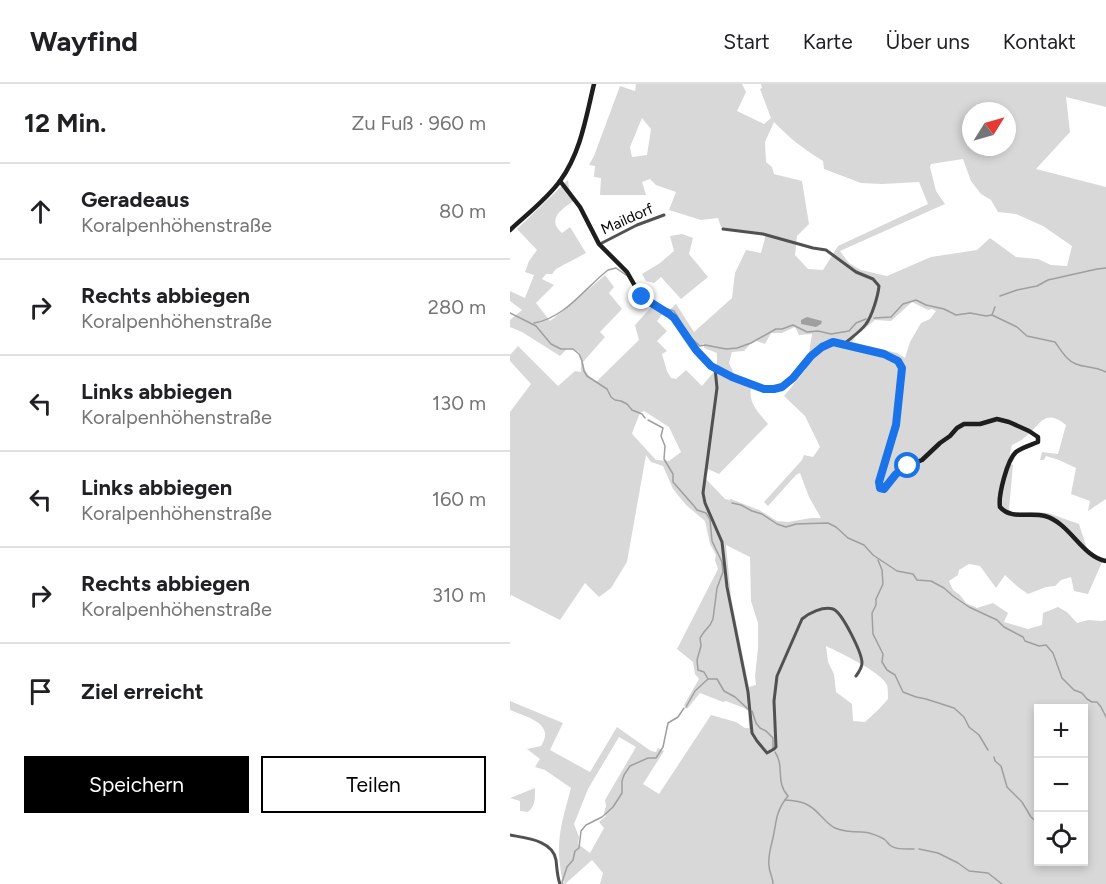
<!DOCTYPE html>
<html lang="de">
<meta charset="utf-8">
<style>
body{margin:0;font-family:Figtree,sans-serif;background:#f2f2f2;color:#202124}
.controls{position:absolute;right:18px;bottom:18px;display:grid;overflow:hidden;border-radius:0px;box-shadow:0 3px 9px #0003}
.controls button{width:54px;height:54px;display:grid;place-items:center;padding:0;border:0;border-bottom:2px solid #e0e0e0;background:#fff;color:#202124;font:30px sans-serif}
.compass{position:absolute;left:452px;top:18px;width:54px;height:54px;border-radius:50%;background:#fff;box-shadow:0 3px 9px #0003;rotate:53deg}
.stop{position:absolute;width:18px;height:18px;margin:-14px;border:4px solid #1a73e8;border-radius:50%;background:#fff}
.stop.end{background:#1a73e8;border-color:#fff;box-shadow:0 2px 6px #0008}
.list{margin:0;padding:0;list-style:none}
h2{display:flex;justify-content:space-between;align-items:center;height:78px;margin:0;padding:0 24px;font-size:26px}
h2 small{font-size:20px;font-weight:400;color:#757577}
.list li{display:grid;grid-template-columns:39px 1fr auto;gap:18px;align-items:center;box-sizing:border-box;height:96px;padding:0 24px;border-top:2px solid #e0e0e0}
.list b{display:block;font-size:22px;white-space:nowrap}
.list p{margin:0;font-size:20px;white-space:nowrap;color:#757577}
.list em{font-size:20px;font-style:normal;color:#757577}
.actions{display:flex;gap:12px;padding:18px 24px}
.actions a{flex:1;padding:14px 0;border:2px solid #000;border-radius:0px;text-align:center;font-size:21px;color:#000}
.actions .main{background:#000;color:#fff}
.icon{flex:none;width:33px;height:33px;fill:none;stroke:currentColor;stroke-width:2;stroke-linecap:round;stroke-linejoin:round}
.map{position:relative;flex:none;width:596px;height:800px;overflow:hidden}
header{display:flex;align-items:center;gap:36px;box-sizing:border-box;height:84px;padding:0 30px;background:#fff;border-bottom:2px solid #e0e0e0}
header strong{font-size:28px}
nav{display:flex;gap:33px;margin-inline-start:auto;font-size:21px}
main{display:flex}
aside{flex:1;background:#fff}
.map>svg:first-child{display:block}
</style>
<header>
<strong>Wayfind</strong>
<nav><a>Start</a><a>Karte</a><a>Über uns</a><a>Kontakt</a></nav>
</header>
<main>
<aside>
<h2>12 Min.<small>Zu Fuß · 960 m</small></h2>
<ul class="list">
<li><svg class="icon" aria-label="ahead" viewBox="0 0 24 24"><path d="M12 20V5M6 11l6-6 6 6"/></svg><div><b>Geradeaus</b><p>Koralpenhöhenstraße</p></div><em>80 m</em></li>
<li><svg class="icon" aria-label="right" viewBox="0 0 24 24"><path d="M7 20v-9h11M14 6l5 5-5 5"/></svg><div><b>Rechts abbiegen</b><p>Koralpenhöhenstraße</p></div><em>280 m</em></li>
<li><svg class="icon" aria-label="left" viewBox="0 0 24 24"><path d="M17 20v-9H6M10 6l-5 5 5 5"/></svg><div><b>Links abbiegen</b><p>Koralpenhöhenstraße</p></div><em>130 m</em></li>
<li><svg class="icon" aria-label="left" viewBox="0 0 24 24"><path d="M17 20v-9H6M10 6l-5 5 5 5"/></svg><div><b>Links abbiegen</b><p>Koralpenhöhenstraße</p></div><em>160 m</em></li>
<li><svg class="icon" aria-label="right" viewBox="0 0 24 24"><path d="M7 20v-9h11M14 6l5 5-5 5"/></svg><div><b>Rechts abbiegen</b><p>Koralpenhöhenstraße</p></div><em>310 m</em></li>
<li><svg class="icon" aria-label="arrive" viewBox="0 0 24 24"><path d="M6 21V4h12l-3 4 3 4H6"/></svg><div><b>Ziel erreicht</b></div></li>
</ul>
<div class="actions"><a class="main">Speichern</a><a>Teilen</a></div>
</aside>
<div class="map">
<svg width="596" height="800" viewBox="0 0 596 800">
<rect width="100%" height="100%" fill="#fff"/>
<g fill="#d8d8d8" fill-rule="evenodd">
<path d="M 126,0 L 232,0 L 236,8 L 227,27 L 254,40 L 261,34 L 250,5 L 252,4 L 251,0 L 596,0 L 596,23 L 556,13 L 560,48 L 526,85 L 596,103 L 596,415 L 578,427 L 580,417 L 561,410 L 566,384 L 549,376 L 536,372 L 534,376 L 530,376 L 532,368 L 548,370 L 556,341 C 534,323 531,341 515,353 C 511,357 506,359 502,361 L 500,369 L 501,380 L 503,381 L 499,425 L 501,429 L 523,428 L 538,429 L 569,440 L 577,465 L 593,476 L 578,510 L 564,507 L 561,493 L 551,496 L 545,502 L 536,503 L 518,510 L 508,503 L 495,491 L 486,504 L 470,482 L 459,480 L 449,486 L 448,491 L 439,497 L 443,506 L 450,511 L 456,519 L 467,524 L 483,519 L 498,529 L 494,538 L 518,545 L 532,541 L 533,529 L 548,523 L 557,528 L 567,539 L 578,536 L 592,537 L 596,536 L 596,800 L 90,800 L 93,789 L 82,776 L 55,800 C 51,794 51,788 50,781 C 46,754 54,730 61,704 L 35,686 L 25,683 L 30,675 L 17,665 L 31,662 C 46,639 16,633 0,626 L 0,617 L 53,639 L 40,666 L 80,688 L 107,643 L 141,667 L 146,668 L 148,664 L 154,667 L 133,700 L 149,710 L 201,631 L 226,638 L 235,644 L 239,644 L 238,627 L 234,624 L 216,617 L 213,618 L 190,609 L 177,625 L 174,621 L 189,595 L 185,590 L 183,578 L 167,565 L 208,485 L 205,476 L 206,471 L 200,460 L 195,437 L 176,421 L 163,405 L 153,382 L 141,378 L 136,371 L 117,478 L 101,504 L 89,513 L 75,499 L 50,536 L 1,511 L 0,514 L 0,328 L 21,300 L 0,277 L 0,271 L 8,262 L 48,302 L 65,287 L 71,288 L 71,276 L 69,268 L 58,264 L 50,272 L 12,248 L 0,243 L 0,236 L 12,226 L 0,217 L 0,207 L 15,214 L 24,191 L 15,188 L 19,177 L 27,166 L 7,145 L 58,96 L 59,104 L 66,115 C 54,124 35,134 52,149 L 60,143 L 76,169 L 46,185 L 42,190 L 36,190 L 32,195 L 44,201 L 26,219 L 40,237 L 63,219 L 95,191 L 104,203 L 99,209 L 112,225 L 90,248 L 95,253 L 73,278 C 74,286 79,295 87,297 L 129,256 L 125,241 L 145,219 L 156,225 L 147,237 L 157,247 L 147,257 L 157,267 L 152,270 L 157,287 L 161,294 L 166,295 L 176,286 L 192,302 L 207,284 L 207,269 L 194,264 L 194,259 L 187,265 L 158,227 L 166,220 L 184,248 L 222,214 L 225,189 L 236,166 L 251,169 L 256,150 L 214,144 L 211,143 L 208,134 L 191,136 L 159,126 L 166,108 L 146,101 L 140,95 L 132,98 L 136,111 L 90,111 L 91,94 L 84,93 L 85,82 L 79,81 L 84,72 L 110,2 L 125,7 ZM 461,27 L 497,27 L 497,63 L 461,63 ZM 132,34 L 141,45 L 137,71 L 122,73 L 120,63 ZM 264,38 C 279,54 295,66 313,77 L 314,85 L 351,99 L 372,100 L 409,98 L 418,120 L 328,162 L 313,186 L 298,185 L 285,171 L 287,152 L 299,140 L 292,97 L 264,90 L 262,83 L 256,78 L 255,58 ZM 453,75 L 461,97 L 471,110 L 481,116 L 488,128 L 506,130 L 533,142 L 562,162 L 557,182 L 541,181 L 528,175 L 506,173 L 480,154 L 467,166 L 421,173 L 377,192 L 351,186 L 339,179 L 330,167 L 435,120 L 426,107 L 420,83 L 421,80 ZM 402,218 L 418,226 L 422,225 L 426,227 L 420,235 L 411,239 L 400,258 L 395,274 L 387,269 L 342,258 L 346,252 L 365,236 L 381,237 ZM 285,243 L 289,251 L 302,250 L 299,269 L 293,277 L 296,285 L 274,312 L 295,332 L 310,363 L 303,373 L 294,371 L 292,376 L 254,418 L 258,422 L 286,391 L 290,389 L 299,413 L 311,434 L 301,434 L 278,438 L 267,437 L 249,426 L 221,415 L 220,416 L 215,415 L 195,394 L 198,385 L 209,390 L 258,340 C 249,329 238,319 241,304 L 228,298 L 219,279 L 222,268 L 234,267 L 244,256 L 255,260 L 261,249 L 272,249 ZM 134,327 L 159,343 L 171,368 L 159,377 L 146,376 L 123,351 L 122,349 L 130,329 ZM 216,461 L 240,473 L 241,517 L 248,539 L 248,565 L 245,592 L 246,601 L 239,603 L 221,513 ZM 316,562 C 330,569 370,587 377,601 C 378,604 378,611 378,615 L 369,625 L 355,638 L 343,637 L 342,620 L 326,608 L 324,590 L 318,578 ZM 528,624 L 574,624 L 574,778 L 528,778 ZM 109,653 L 126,663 L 95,716 L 96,722 L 94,729 L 96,732 L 89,738 L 94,744 L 80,769 L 68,760 L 69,753 L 64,740 L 78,705 Z"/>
<polygon points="172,150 183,154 179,170 198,193 171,215 151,193 144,199 136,197 132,190 150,179 164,167 160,152"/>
<path d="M 25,704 C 25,712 26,722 18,728 L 10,727 L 10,717 L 0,714 Z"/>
</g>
<polygon fill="#9f9f9f" points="297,233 312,237 311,240 306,243 291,240 291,236"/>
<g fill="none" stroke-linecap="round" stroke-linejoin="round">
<g stroke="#9f9f9f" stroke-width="1.5">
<polyline points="490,212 507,206 527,202 538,196 587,185 596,184"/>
<polyline points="154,224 164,227 180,253 190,262 195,261 216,265 227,264 241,259 266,245 272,245 283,241 297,248 308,247 321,250 339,247 346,239 356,235"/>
<polyline points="0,229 26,242 41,260 51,265 63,265 69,270 72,277 74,287 77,292 97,305 101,313 105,316 111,317 117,320 122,326 132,330 135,334"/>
<polyline points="482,231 485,223"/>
<path d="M 364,234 L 381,233 L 393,220 L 406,216 L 416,221 L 434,225 L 446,231 L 460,229 L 476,232 L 482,231 L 507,243 L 517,252 L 545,258 C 551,266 556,276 566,280 C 576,284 585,282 596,288"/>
<path d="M 24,239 C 55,234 75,204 98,186 L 106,184 L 116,191"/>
<polyline points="138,336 153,344 151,352 155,362 154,375 163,390 163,398 184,422 187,426 196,429 200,436 202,457 212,478 213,488 207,504 203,535 200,541 194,548 190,554 191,562 187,576 188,586 194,588 198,595"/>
<polyline points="222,419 231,421 242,427 252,430 267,440 276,443 286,440 318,439 326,443 338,454 354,461 363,471 387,487 403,490 407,496 421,497 434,504 443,512 459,523 487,536 494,543 513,553 515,557 529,562 536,561 543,569 552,594 564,606 572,609 577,615 582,618 587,618 591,623 596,633"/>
<polyline points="368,476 372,486 373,500 366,515 366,521 362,529 363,550 373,570 372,578 377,586 385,591 393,608 406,613 416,615 444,624 454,633 459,643 469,651 478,666"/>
<polyline points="199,595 207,595 214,607 225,613 238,625"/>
<polyline points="176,623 185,607 198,595"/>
<polyline points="242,627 246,639 250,644 256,647 263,654 263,664"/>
<polyline points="484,673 485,677 491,682 497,703 512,718 521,733 528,739"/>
<path d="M 275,716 C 292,717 299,719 311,732 C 316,737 319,741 325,744 C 334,748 343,748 352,748 C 358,748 369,752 374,755 C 377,757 378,760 381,762 C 387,766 397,765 404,765"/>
<polyline points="409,765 428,769 448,779 459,787 478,789 492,800"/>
<polyline points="53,800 52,798 57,783 63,776 65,767 69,764 71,747 76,741 92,733 103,723 112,709 112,697 114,691 120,682 138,674 146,674 153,663 158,639 168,633 174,624"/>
<path d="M 263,800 C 263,793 259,788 259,782 C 258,773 260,766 262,758 C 267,739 264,729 278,712 C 265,698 275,682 265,668"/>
</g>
<g stroke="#515151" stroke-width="3">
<path d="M 213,145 L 253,150 L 303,164 L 316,166 L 346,188 L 363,195 L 369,202 C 368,212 362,232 356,240 C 351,247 341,254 334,260"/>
<polyline points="90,160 127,141 154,131"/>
<path d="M 205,284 L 207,304 L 193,409 L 195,419 L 212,458 L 217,503 L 238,608 L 242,649 L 247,657 L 257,669 L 264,665 L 266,663 L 264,617 L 267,592 L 292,535 C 299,529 313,522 323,525 C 332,528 352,569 352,579 C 352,584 349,588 346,592"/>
<path d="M 0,751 C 15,754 43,756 46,776 C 47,784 47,792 50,800"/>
</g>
<g stroke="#1e1e1e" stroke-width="4.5">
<path d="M 50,97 L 70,123 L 89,160 L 117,188 L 129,209 L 164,234 L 186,266 L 197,279 L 205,284 L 245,302 L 254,305 L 264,305 L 272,303 L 279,297 L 301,272 L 308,266 L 317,260 L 323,258 L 380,272 L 388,277 L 392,284 L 386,341 L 369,398 L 370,404 L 374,406 L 386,390 L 398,382 L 412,376 L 430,359 L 440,352 L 447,344 L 454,340 L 470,340 L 487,335 L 499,338 L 519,347 L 528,353 L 528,358 C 521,361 512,363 506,368 C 497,376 488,412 490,423 C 501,436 520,428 535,432 C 560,439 572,473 596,477"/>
<path d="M 0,146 C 17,130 36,116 50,97 C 71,68 76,33 84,0"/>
</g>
</g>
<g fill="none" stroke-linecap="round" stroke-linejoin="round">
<polyline stroke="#1a73e8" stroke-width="8" points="132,213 159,230 164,234 186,266 201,282 222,293 254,305 264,305 272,303 283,294 301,272 312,263 323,258 374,270 388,277 392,284 386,341 369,398 370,404 374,405 386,390 398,382"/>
</g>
<g text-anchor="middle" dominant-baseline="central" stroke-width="4.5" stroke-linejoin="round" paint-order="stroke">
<g font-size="15" fill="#000" stroke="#fff">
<text transform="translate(117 135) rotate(-24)">Maildorf</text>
</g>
</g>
</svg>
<div class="controls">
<button>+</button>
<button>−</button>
<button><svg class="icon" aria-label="locate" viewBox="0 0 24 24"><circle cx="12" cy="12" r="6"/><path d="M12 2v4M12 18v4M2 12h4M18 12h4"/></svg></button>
</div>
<svg class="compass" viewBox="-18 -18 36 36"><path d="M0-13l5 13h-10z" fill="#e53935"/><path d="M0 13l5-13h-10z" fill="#757577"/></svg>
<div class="stop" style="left:398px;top:382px"></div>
<div class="stop end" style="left:132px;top:213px"></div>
</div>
</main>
